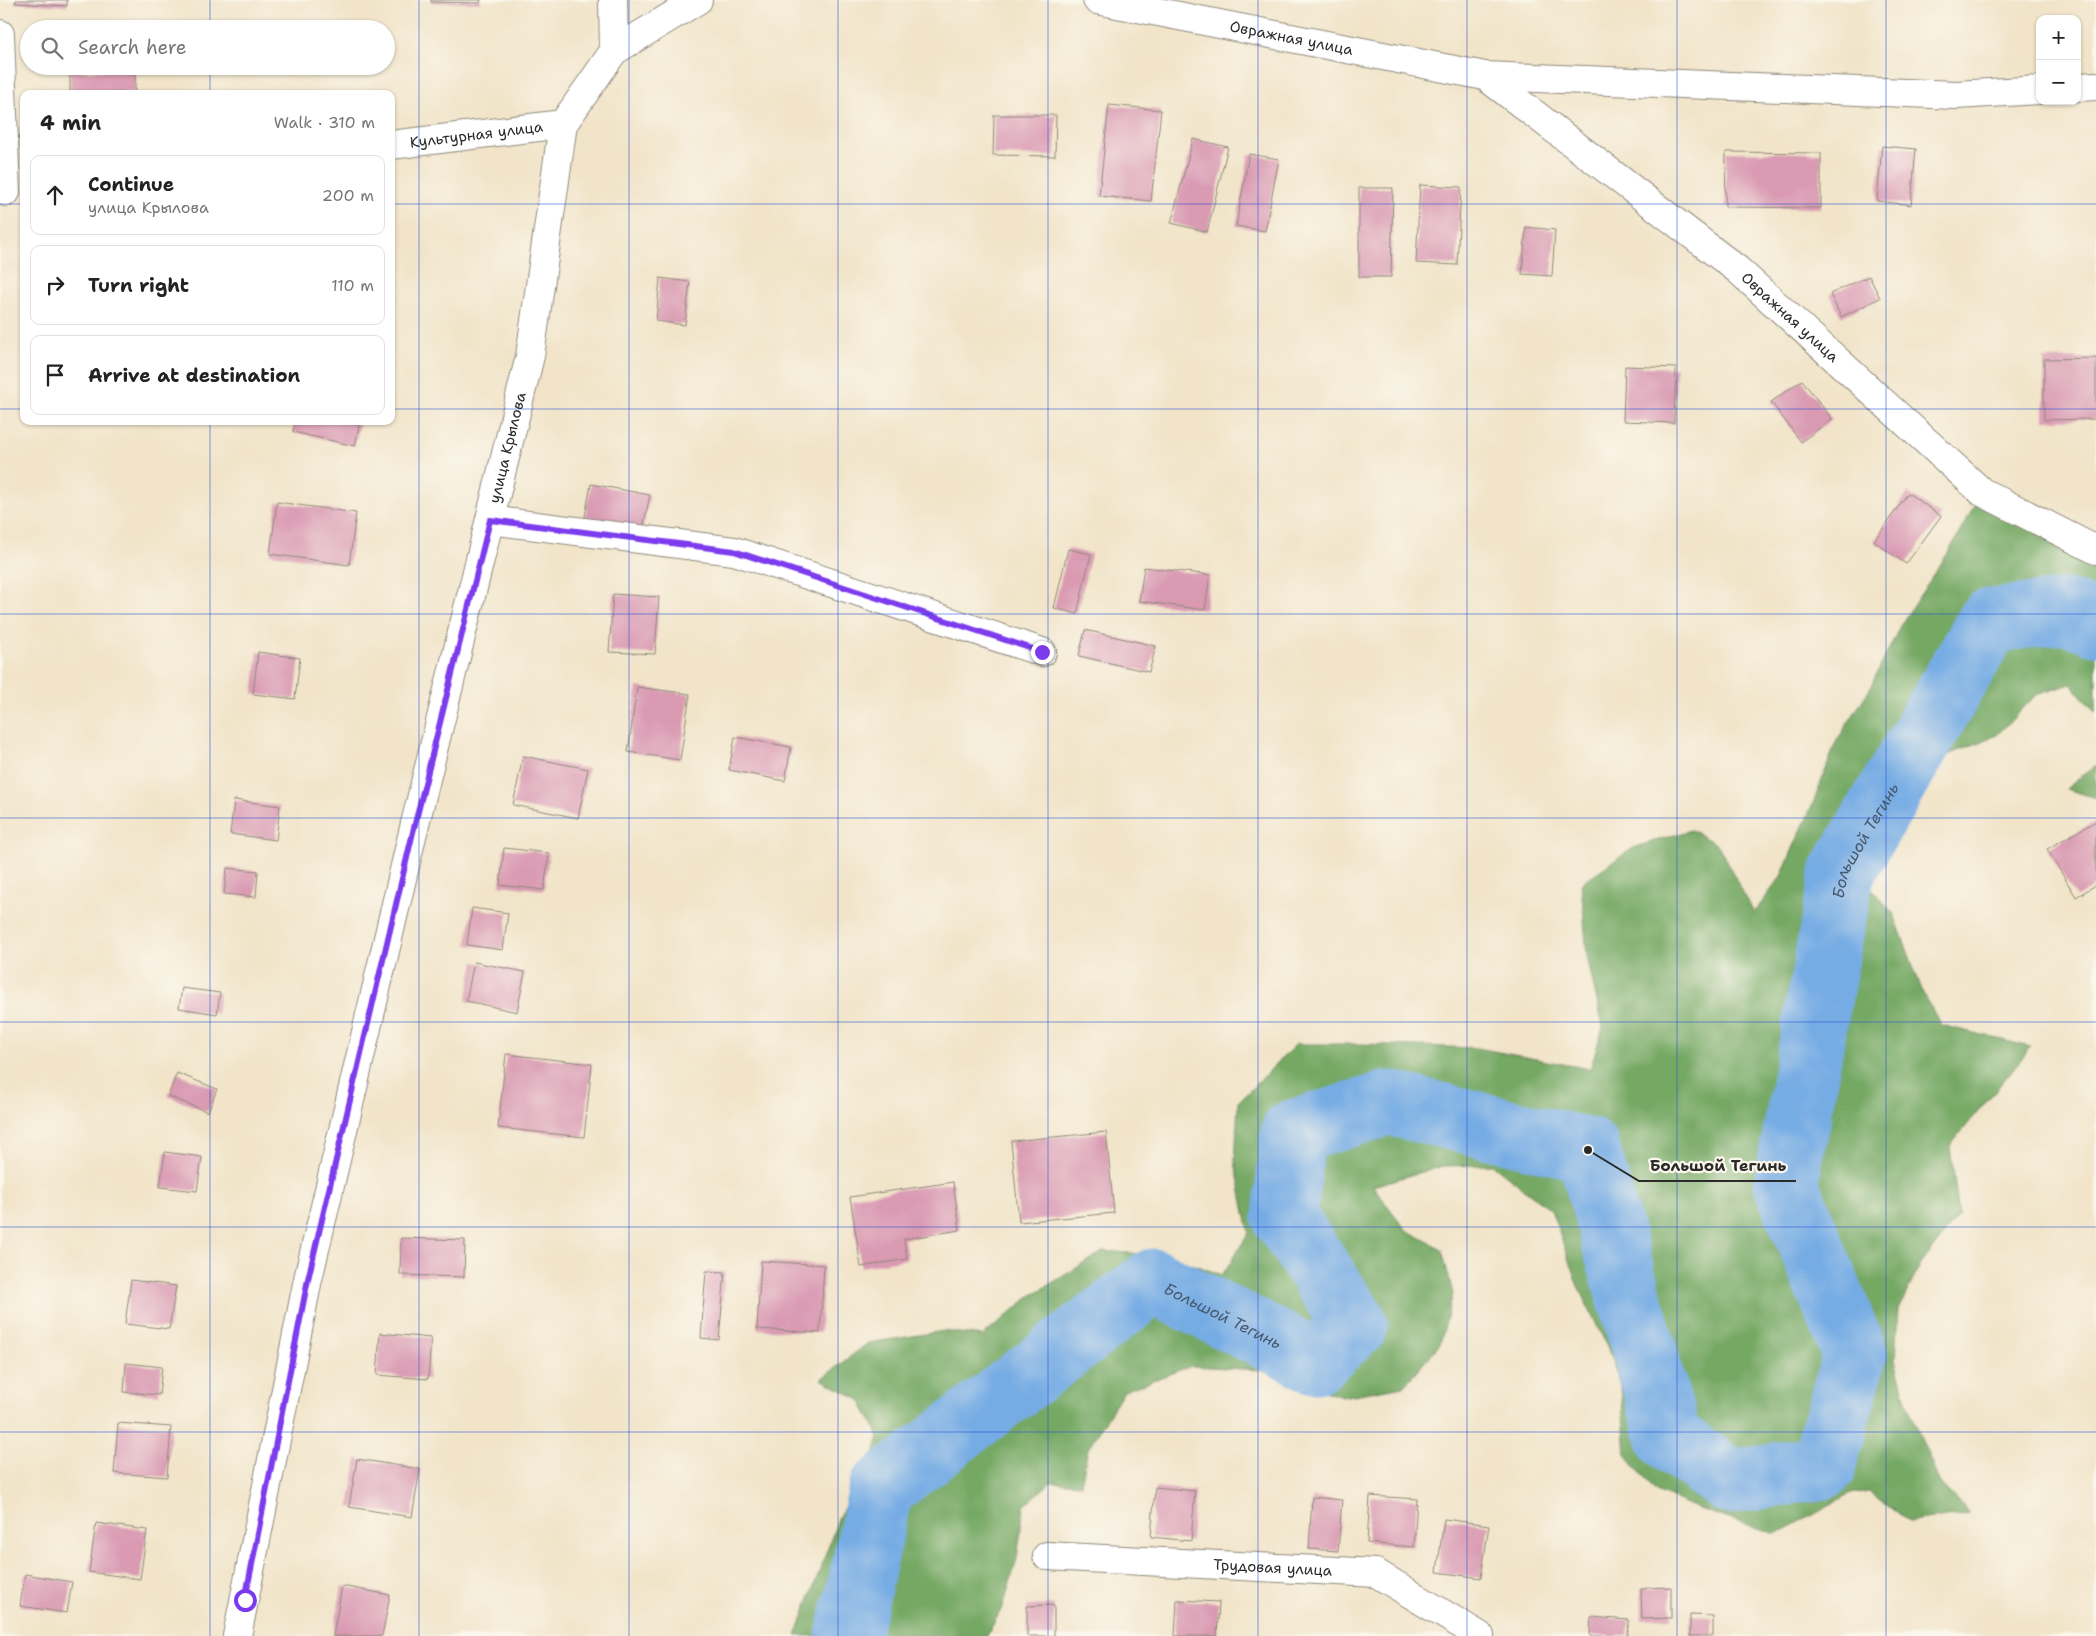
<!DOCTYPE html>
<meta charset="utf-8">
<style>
body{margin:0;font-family:"Shantell Sans",sans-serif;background:#f6f6f6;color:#222}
.controls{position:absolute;right:15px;top:15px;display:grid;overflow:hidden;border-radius:10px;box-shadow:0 1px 4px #0004}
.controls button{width:45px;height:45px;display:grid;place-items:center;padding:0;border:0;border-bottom:1px solid #e0e0e0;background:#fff;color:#222;font:25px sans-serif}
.stop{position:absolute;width:15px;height:15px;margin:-11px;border:4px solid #7c3aed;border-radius:50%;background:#fff}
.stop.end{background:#7c3aed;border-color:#fff;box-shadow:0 1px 5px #0008}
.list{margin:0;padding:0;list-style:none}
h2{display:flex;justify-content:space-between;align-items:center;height:65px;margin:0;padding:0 20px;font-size:21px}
h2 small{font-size:16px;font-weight:400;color:#767676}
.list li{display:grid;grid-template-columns:32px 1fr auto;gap:15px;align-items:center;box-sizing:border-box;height:80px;margin:0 10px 10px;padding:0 10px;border:1px solid #e0e0e0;border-radius:10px}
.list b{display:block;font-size:19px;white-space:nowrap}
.list p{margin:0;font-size:16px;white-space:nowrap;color:#767676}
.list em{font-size:16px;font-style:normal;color:#767676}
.icon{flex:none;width:28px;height:28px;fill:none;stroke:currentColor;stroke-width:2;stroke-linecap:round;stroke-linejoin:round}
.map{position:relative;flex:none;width:2096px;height:1636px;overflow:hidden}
.search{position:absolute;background:#fff;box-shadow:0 1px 4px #0004;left:20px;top:20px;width:375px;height:55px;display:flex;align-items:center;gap:12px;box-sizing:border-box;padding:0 18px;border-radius:28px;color:#767676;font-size:19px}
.panel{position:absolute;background:#fff;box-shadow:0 1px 4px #0004;left:20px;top:90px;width:375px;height:335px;border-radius:10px}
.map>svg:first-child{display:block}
</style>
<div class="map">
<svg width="2096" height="1636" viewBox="0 0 2096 1636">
<rect width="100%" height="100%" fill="#fbf7ec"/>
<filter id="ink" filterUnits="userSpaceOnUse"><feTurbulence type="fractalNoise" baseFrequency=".02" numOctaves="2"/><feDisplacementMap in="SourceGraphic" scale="10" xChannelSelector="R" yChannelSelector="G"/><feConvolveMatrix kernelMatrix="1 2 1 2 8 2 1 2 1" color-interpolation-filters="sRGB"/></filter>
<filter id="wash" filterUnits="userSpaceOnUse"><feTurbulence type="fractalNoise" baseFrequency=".0096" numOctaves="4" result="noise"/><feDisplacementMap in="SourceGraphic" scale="20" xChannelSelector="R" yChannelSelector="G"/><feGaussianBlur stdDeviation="1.12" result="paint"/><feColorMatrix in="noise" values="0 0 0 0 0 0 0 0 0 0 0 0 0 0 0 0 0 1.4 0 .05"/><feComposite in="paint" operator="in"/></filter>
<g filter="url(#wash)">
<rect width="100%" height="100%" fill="#f1e4c9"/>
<g fill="#74a864" stroke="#506a48">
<polygon points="1982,492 2096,550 2096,713 2071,684 2036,695 1997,735 1928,763 1881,830 1869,886 1894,914 1923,993 1941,1025 2031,1047 1950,1146 1959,1214 1920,1266 1898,1310 1895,1360 1907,1404 1940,1483 1970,1514 1910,1522 1869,1491 1851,1494 1775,1534 1699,1509 1656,1491 1626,1456 1621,1387 1607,1346 1579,1289 1551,1210 1493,1165 1443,1166 1373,1186 1406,1230 1442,1249 1453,1294 1440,1344 1404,1386 1342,1397 1259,1370 1191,1366 1124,1391 1088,1449 1081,1484 1051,1482 1024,1506 1017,1559 1004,1604 987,1636 796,1636 840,1514 871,1465 879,1436 860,1400 821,1379 868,1343 944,1331 983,1336 1029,1297 1104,1251 1169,1256 1222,1275 1249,1233 1235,1162 1238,1102 1296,1044 1361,1044 1477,1048 1590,1069 1603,1027 1587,957 1581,883 1635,847 1691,830 1718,845 1754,913 1780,878 1814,801 1836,742 1869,690 1901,624 1948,553"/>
<polygon points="2096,765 2096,798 2066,789"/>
</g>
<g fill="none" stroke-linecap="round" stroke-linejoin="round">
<path stroke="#76ace4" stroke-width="65" id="s1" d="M 848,1636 L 881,1489 L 1153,1281 L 1315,1361 L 1356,1325 L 1285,1218 L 1293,1132 L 1389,1103 L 1588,1150 L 1669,1438 L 1731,1482 L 1823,1467 L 1855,1354 L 1786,1184 L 1842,873 L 1990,621 L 2065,611 L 2096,623"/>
</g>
<g id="blocks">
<g fill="#d99ab2">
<polygon points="16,0 67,0 67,6 15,3"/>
<polygon points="431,0 481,0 480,3 431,2"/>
<polygon points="70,71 135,71 135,92 70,94"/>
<polygon points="1109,105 1161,110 1151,201 1099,196"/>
<polygon points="994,115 1056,115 1055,156 993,155"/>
<polygon points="1193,139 1228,147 1207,232 1171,223"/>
<polygon points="1882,146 1916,149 1911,205 1877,201"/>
<polygon points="1726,152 1821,153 1821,208 1725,207"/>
<polygon points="1249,154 1279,159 1265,231 1236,226"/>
<polygon points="1420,185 1461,187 1457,265 1416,263"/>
<polygon points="1359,188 1393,188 1391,277 1359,277"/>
<polygon points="1526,227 1555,230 1552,276 1522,274"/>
<polygon points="1869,276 1880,298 1841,317 1830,294"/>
<polygon points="660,278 690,282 685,325 656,321"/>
<polygon points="2096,358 2096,419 2044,420 2044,359"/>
<polygon points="1625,366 1676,368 1674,423 1623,421"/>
<polygon points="1802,380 1832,419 1801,442 1771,402"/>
<polygon points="295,421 360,421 355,446 293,432"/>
<polygon points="591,484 650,495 642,533 584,522"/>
<polygon points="1908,493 1941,516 1906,564 1874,541"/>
<polygon points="277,502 356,513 349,565 270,554"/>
<polygon points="1068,549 1091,554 1077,614 1054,608"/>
<polygon points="1144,567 1210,575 1205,610 1139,601"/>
<polygon points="613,594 659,597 655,654 609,652"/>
<polygon points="1085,630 1156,646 1149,672 1079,656"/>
<polygon points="258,652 300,658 295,699 253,694"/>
<polygon points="637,687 690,694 680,760 628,752"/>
<polygon points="735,737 791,747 785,781 729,770"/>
<polygon points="523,756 588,769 578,818 513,805"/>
<polygon points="234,800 280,806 276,840 230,834"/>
<polygon points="2096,821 2096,885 2076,897 2047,849"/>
<polygon points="504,848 549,853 544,890 500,885"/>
<polygon points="227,868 258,871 256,897 224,894"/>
<polygon points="472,908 508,913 503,950 467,945"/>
<polygon points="474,962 525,972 517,1012 466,1001"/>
<polygon points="182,988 220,993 217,1014 179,1008"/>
<polygon points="506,1054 592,1064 584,1137 498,1128"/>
<polygon points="177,1073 217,1089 208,1112 168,1096"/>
<polygon points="1106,1132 1114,1213 1019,1222 1011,1141"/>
<polygon points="165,1152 202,1157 197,1191 160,1187"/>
<polygon points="953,1182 960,1230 904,1239 907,1259 861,1267 850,1197"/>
<polygon points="401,1238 465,1240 464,1277 400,1275"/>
<polygon points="761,1261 824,1265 820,1333 757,1329"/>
<polygon points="706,1271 725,1272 719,1340 701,1338"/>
<polygon points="131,1280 176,1286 169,1329 125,1324"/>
<polygon points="380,1333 431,1338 428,1379 377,1375"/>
<polygon points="126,1363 162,1367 159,1395 124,1392"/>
<polygon points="118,1423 171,1427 167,1477 114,1473"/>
<polygon points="357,1459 420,1469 412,1517 349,1507"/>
<polygon points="1155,1487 1195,1491 1191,1541 1151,1537"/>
<polygon points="1370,1496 1417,1499 1414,1547 1367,1543"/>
<polygon points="1312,1497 1342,1500 1338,1551 1309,1549"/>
<polygon points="1444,1519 1489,1525 1481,1578 1437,1572"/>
<polygon points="96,1523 147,1530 140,1579 89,1572"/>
<polygon points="25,1574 72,1582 67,1613 20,1606"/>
<polygon points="342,1586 390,1595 382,1636 333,1636"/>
<polygon points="1671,1587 1671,1618 1642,1619 1641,1588"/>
<polygon points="1177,1600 1219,1602 1217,1636 1175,1636"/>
<polygon points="1054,1605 1054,1636 1027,1636 1027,1606"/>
<polygon points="1690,1615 1713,1616 1713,1636 1690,1636"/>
<polygon points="1591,1617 1629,1620 1628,1636 1590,1636"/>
</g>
</g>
</g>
<g filter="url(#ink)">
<use href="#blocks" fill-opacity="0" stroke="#8e887a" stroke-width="1"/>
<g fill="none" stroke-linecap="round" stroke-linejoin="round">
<g stroke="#8e887a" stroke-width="30">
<g id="minor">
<path id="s2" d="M 1097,0 L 1485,76 L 1956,95 L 2040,90"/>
<polyline points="0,34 6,192"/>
<polyline points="614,51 698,0"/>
<path id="s3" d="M 1485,76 L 1738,270 L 1982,492 L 2096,550"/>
<polyline points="2077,87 2096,86"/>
<path id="s4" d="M 391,145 L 563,124"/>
<polyline points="490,520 734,551 1042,652"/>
<path id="s5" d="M 1047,1556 L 1376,1573 L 1480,1636"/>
<path id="s6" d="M 237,1636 L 308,1279 L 413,832 L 530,356 L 563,124 L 614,51 L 613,0"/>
</g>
</g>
<use href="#minor" stroke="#fff" stroke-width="28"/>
</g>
</g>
<g fill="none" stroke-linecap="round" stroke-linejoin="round" filter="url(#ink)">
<polyline stroke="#7c3aed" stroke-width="6" points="245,1600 308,1279 413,832 490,520 734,551 1042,652"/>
</g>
<path fill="none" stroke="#1d4ed8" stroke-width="1" stroke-opacity="0.55" d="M 210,0 L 210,29M 419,0 L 419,1636M 629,0 L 629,1636M 838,0 L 838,1636M 1048,0 L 1048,1636M 1258,0 L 1258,1636M 1467,0 L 1467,1636M 1677,0 L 1677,1636M 1886,0 L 1886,1636M 210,66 L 210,94M 0,204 L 24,204M 391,204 L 2096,204M 0,409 L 24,409M 391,409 L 2096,409M 210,421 L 210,1636M 0,614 L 2096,614M 0,818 L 2096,818M 0,1022 L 2096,1022M 0,1227 L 2096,1227M 0,1432 L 2096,1432"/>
<g text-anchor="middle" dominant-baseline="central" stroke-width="4.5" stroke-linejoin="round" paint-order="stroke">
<g font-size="15" fill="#2b2b2b" stroke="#fbf7ec">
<text stroke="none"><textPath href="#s2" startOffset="198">Овражная улица</textPath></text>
<text stroke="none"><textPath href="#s4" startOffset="86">Культурная улица</textPath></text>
<text stroke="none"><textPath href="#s3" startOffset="389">Овражная улица</textPath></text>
<text stroke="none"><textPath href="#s6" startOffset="1219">улица Крылова</textPath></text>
<text stroke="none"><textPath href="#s5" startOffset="226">Трудовая улица</textPath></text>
</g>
<g font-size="16" font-style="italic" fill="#45586c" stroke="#fbf7ec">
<text stroke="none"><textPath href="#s1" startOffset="2372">Большой Тегинь</textPath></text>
<text stroke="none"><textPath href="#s1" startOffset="571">Большой Тегинь</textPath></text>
</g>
</g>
<path fill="none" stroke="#2b2b2b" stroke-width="2" d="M1588 1150L1639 1181H1796"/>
<circle fill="#2b2b2b" stroke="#fbf7ec" stroke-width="2" cx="1588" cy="1150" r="5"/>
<g font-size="16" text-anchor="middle" font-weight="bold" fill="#2b2b2b" stroke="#fbf7ec" stroke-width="4.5" stroke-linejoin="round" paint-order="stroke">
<text x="1718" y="1171">Большой Тегинь</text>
</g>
</svg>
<div class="controls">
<button>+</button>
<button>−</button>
</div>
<div class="stop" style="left:245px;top:1600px"></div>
<div class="stop end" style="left:1042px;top:652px"></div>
<div class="search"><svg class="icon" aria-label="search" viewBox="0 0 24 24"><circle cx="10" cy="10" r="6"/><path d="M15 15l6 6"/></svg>Search here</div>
<section class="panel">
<h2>4 min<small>Walk · 310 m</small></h2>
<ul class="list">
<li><svg class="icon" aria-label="ahead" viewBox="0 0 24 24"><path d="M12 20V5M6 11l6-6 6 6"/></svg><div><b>Continue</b><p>улица Крылова</p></div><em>200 m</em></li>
<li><svg class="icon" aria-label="right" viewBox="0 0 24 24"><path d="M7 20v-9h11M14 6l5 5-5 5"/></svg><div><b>Turn right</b></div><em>110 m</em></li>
<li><svg class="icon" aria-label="arrive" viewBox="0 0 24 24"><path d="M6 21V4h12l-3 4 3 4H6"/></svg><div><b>Arrive at destination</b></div></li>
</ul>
</section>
</div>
